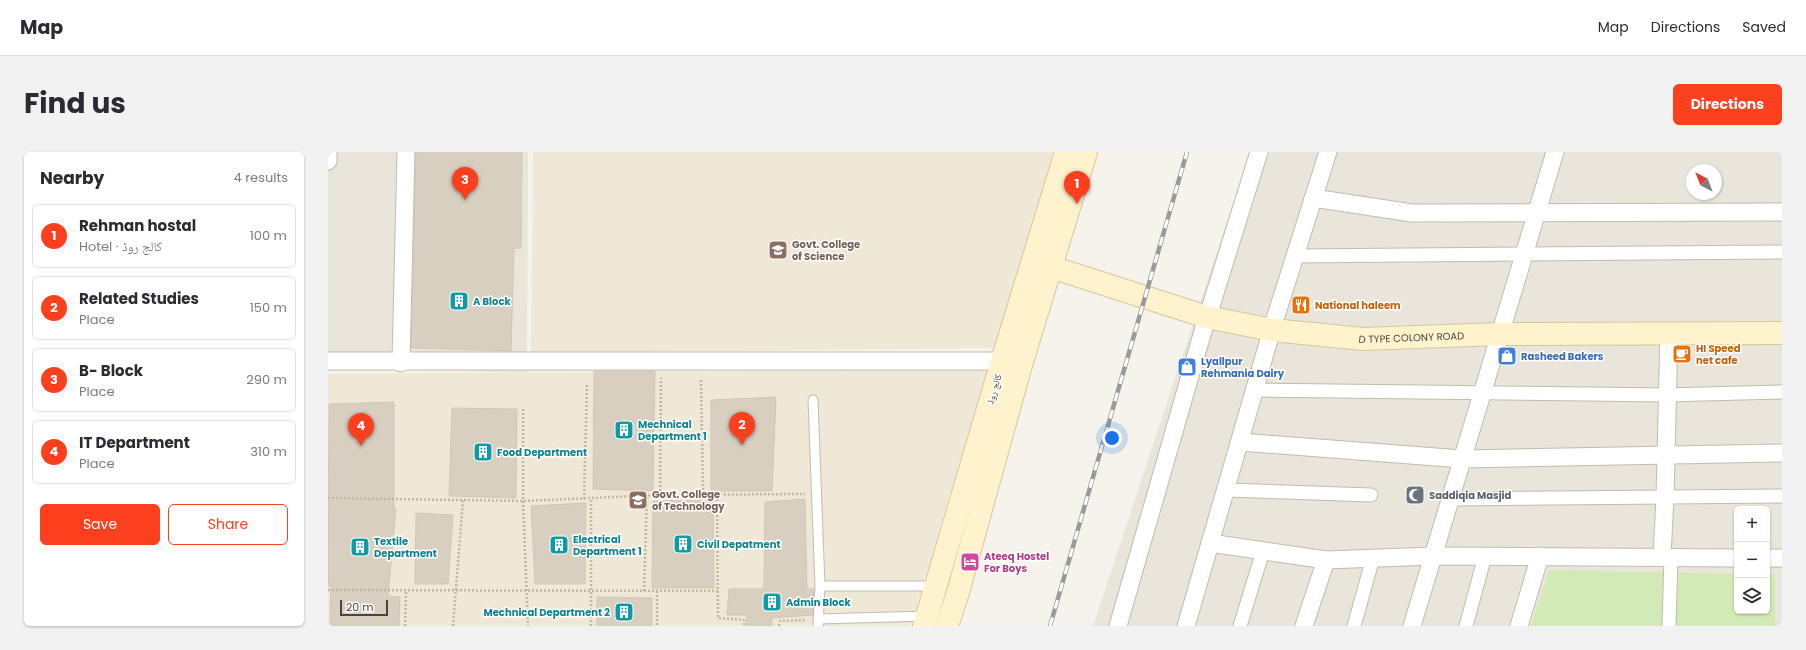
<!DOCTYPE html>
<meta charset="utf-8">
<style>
body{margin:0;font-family:Poppins,"Noto Naskh Arabic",sans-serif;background:#f2f2f3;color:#2b2b33}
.controls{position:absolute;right:12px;bottom:12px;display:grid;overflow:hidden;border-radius:6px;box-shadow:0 1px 3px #0004}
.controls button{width:36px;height:36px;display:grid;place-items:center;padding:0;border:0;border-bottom:1px solid #e1e1e2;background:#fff;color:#2b2b33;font:20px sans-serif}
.compass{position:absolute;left:1358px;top:12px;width:36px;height:36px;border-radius:50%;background:#fff;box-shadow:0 1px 3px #0004;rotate:318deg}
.scale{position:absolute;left:12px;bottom:10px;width:48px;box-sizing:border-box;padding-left:4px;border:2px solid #4b4439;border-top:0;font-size:11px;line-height:14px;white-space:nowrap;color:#4b4439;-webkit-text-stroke:3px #fff;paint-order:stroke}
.you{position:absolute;left:784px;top:286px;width:14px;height:14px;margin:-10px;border:3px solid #fff;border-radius:50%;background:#1a73e8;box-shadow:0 0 0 6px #1a73e833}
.badge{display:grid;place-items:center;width:26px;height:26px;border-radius:50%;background:#fc3f1d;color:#fff;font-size:13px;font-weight:700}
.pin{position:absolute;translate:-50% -33px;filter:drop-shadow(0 1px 2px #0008)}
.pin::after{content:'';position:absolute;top:21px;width:14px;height:12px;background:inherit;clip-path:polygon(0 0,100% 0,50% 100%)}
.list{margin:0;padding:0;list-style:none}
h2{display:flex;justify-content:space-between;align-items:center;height:52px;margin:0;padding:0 16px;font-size:17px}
h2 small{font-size:13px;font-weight:400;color:#7c7c81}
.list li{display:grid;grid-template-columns:26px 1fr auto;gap:12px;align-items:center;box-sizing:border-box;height:64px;margin:0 8px 8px;padding:0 8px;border:1px solid #e1e1e2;border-radius:6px}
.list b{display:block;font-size:15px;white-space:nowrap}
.list p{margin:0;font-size:13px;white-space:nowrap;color:#7c7c81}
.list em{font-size:13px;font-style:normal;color:#7c7c81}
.actions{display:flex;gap:8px;padding:12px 16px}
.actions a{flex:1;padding:9px 0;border:1px solid #fc3f1d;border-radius:6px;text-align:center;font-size:14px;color:#fc3f1d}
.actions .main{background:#fc3f1d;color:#fff}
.icon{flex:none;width:22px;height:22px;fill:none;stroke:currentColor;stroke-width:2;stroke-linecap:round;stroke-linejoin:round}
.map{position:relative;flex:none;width:1454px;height:474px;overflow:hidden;border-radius:6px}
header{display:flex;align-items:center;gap:24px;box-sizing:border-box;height:56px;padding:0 20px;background:#fff;border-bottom:1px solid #e1e1e2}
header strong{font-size:19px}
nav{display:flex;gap:22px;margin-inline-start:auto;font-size:14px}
.intro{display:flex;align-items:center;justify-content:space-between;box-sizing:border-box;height:96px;padding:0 24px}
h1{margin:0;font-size:28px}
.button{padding:10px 18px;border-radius:6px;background:#fc3f1d;color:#fff;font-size:14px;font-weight:700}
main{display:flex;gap:24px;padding:0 24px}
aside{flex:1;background:#fff;border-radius:6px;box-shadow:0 1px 3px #0004}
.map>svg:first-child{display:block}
</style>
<header>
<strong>Map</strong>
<nav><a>Map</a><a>Directions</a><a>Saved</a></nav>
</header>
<div class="intro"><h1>Find us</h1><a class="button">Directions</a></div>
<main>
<aside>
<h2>Nearby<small>4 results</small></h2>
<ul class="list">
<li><span class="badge">1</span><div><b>Rehman hostal</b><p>Hotel · کالج روڈ</p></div><em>100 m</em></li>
<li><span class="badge">2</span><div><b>Related Studies</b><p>Place</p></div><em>150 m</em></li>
<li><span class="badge">3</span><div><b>B- Block</b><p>Place</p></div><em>290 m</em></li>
<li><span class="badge">4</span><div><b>IT Department</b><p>Place</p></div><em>310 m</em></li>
</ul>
<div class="actions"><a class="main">Save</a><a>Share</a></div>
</aside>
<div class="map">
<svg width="1454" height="474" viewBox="0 0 1454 474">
<rect width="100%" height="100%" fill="#f6f3ec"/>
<g fill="#eae5da" fill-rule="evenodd">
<polygon points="0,0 200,0 199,221 0,214"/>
<path d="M 922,0 L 1454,0 L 1454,474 L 765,474 ZM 1364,18 L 1388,18 L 1388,42 L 1364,42 ZM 1409,357 L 1439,357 L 1439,459 L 1409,459 Z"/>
</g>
<g fill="#efe8d6">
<polygon points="205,0 725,0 669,196 203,201"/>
<polygon points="659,217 583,474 0,474 0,222"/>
</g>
<polygon fill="#d2eab5" points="1221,418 1409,422 1409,459 1439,459 1439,422 1447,422 1447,474 1203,474"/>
<g fill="#d8cfc1" stroke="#d3c7b4">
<polygon points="88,0 194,0 193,96 186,96 183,199 83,196"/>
<polygon points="266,219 327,219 325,339 265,337"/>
<polygon points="448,245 444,339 383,339 383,248"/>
<polygon points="66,250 66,357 68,357 60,444 72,445 71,474 2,474 3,434 0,434 1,252"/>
<polygon points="124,256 189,257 188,346 121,344"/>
<polygon points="477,347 479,437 486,437 485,463 444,466 444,474 418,474 419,463 399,463 401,437 436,437 437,350"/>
<polygon points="385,348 386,436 324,436 325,349"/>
<polygon points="258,351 257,432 207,432 203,354"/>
<polygon points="88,361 125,363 120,432 87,432"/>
<polygon points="269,445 324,446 324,474 269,474"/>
</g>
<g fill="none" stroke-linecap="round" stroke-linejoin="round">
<g stroke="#c2bbae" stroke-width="11">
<g id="service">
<polyline points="485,248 492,434 490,474"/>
<polyline points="492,434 608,434"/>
<polyline points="490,467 599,464"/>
</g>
</g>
<g stroke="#c2bbae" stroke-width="15">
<g id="pedestrian">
<polyline points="967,104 1454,100"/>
<polyline points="927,238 1339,243 1454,240"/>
<polyline points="898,338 1043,343"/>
<polyline points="1122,347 1454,344"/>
<polyline points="912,474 935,399"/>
<polyline points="1026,474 1045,406"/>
<polyline points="1138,474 1157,404"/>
<polyline points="1341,474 1343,405"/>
</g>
</g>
<g stroke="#c2bbae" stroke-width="19">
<g id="minor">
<polyline points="0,9 0,0"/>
<polyline points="985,46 1084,61 1454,60"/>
<polyline points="883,154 931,0"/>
<polyline points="0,209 674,209"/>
<polyline points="73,211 78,0"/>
<polyline points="912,290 1134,307 1454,301"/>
<polyline points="882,391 998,408 1105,404 1409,406"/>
<polyline points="1334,405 1337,346 1341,181"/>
<polyline points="1439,406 1454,406"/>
<polyline points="790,474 879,165"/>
<polyline points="858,474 947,167 1000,0"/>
<polyline points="976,474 998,408"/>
<polyline points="1084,474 1227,0"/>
<polyline points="1191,474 1212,404"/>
</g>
</g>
<g stroke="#d6c79b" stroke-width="24">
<g id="secondary">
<path id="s1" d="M 723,115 L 879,165 L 944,178 L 1035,187 L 1172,182 L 1454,181"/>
<polyline points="596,474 674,209 738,0"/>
<polyline points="619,474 631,437 693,213 758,0"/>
</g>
</g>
<g stroke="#c4b79f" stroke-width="2.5" stroke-dasharray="2 2" stroke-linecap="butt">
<polyline points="373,228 375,343"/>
<polyline points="195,257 195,349 200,474"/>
<polyline points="332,343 333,226"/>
<polyline points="389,343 390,466 416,468 416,474"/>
<polyline points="0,346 195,349 332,343 477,342"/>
<polyline points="256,347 259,231"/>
<polyline points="0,438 391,439"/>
<polyline points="316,439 319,344"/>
<polyline points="329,439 329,474"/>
<polyline points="77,474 78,438"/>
<polyline points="125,474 135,348"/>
<polyline points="263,474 263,346"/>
<polyline points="451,474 452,469 478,468"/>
</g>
<use href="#service" stroke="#fff" stroke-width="9"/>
<use href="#pedestrian" stroke="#fff" stroke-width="13"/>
<use href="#minor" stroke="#fff" stroke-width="17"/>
<use href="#secondary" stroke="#fff3cd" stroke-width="22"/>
<g stroke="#9a9a9a" stroke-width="4.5">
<polyline id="rail" points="722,474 859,0"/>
</g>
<use href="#rail" stroke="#fff" stroke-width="3" stroke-dasharray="9" stroke-linecap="butt"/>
</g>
<defs>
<g id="university-square" transform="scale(1)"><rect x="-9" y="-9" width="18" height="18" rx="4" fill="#8d6e63" stroke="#fff"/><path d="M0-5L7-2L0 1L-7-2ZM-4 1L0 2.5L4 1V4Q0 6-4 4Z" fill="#fff"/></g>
<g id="building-square" transform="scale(1)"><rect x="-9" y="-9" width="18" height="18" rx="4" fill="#0f9aa8" stroke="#fff"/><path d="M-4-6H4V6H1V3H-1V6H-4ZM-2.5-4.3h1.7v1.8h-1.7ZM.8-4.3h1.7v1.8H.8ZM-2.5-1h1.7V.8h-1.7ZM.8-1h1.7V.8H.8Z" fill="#fff"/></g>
<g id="restaurant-square" transform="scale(1)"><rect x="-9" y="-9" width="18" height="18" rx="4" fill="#e8710a" stroke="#fff"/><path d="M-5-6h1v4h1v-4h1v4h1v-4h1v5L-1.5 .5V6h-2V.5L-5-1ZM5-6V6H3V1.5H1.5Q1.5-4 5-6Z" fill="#fff"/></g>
<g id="cafe-square" transform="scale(1)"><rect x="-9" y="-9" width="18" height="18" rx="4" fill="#e8710a" stroke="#fff"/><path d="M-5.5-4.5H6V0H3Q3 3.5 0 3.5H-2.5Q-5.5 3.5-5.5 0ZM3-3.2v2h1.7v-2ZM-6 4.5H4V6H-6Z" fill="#fff"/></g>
<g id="shop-square" transform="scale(1)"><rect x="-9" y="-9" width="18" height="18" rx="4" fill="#3f7fe0" stroke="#fff"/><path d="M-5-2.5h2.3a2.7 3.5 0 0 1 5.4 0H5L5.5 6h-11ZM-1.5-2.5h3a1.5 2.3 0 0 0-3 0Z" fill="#fff"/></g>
<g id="mosque-square" transform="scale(1)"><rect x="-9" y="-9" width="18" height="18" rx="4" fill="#6b7280" stroke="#fff"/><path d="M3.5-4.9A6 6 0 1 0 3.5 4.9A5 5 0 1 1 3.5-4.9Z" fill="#fff"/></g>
<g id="hotel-square" transform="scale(1)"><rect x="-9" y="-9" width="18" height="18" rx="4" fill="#d1479c" stroke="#fff"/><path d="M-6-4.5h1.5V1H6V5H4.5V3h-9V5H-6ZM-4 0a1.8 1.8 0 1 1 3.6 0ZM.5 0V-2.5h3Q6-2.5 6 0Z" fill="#fff"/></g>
</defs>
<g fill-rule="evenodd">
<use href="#university-square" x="450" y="98"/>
<use href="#building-square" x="131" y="149"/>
<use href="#restaurant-square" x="973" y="153"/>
<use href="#cafe-square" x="1354" y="202"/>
<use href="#shop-square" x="1179" y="204"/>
<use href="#shop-square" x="859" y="215"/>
<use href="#building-square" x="296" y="278"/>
<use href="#building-square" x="155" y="300"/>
<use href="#mosque-square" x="1087" y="343"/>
<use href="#university-square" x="310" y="348"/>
<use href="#building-square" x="355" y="392"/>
<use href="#building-square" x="231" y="393"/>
<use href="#building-square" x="32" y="395"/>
<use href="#hotel-square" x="642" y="410"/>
<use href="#building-square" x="444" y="450"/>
<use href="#building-square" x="296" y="460"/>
</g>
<g text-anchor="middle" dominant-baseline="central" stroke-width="3" stroke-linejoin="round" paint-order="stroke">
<g font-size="10" font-weight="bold" fill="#785e54" stroke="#fff" text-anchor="start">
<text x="464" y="92">Govt. College<tspan x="464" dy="12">of Science</tspan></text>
<text x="324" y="342">Govt. College<tspan x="324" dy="12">of Technology</tspan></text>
</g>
<g font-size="10" font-weight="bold" fill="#0d838f" stroke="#fff" text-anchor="start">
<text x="145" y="149">A Block</text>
<text x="310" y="272">Mechnical<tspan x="310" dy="12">Department 1</tspan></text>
<text x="169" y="300">Food Department</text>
<text x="245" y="387">Electrical<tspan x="245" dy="12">Department 1</tspan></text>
<text x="46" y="389">Textile<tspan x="46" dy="12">Department</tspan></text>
<text x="369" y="392">Civil Depatment</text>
<text x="458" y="450">Admin Block</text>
<text x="282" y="460" text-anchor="end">Mechnical Department 2</text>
</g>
<g font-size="10" font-weight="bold" fill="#c56008" stroke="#fff" text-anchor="start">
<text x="987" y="153">National haleem</text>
<text x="1368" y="196">HI Speed<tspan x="1368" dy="12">net cafe</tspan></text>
</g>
<g font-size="10" fill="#4b4439" stroke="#fff">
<text stroke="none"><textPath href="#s1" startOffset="370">D TYPE COLONY ROAD</textPath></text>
<text transform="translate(666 237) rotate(-74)">کالج روڈ</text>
</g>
<g font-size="10" font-weight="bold" fill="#366cbe" stroke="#fff" text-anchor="start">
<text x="1193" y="204">Rasheed Bakers</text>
<text x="873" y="209">Lyallpur<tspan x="873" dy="12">Rehmania Dairy</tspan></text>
</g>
<g font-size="10" font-weight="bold" fill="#5b616d" stroke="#fff" text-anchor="start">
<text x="1101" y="343">Saddiqia Masjid</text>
</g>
<g font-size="10" font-weight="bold" fill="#b23c85" stroke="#fff" text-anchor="start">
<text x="656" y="404">Ateeq Hostel<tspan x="656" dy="12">For Boys</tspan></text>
</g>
</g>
</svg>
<div class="controls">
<button>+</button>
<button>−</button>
<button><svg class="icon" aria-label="layers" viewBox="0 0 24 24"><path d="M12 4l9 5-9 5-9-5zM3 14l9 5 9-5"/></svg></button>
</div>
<svg class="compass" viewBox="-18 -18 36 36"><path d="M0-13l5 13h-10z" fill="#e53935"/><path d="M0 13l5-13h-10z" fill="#7c7c81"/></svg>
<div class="scale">20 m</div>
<div class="you"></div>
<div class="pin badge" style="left:749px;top:52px">1</div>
<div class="pin badge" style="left:414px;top:293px">2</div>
<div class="pin badge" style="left:137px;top:48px">3</div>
<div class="pin badge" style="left:33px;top:294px">4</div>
</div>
</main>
